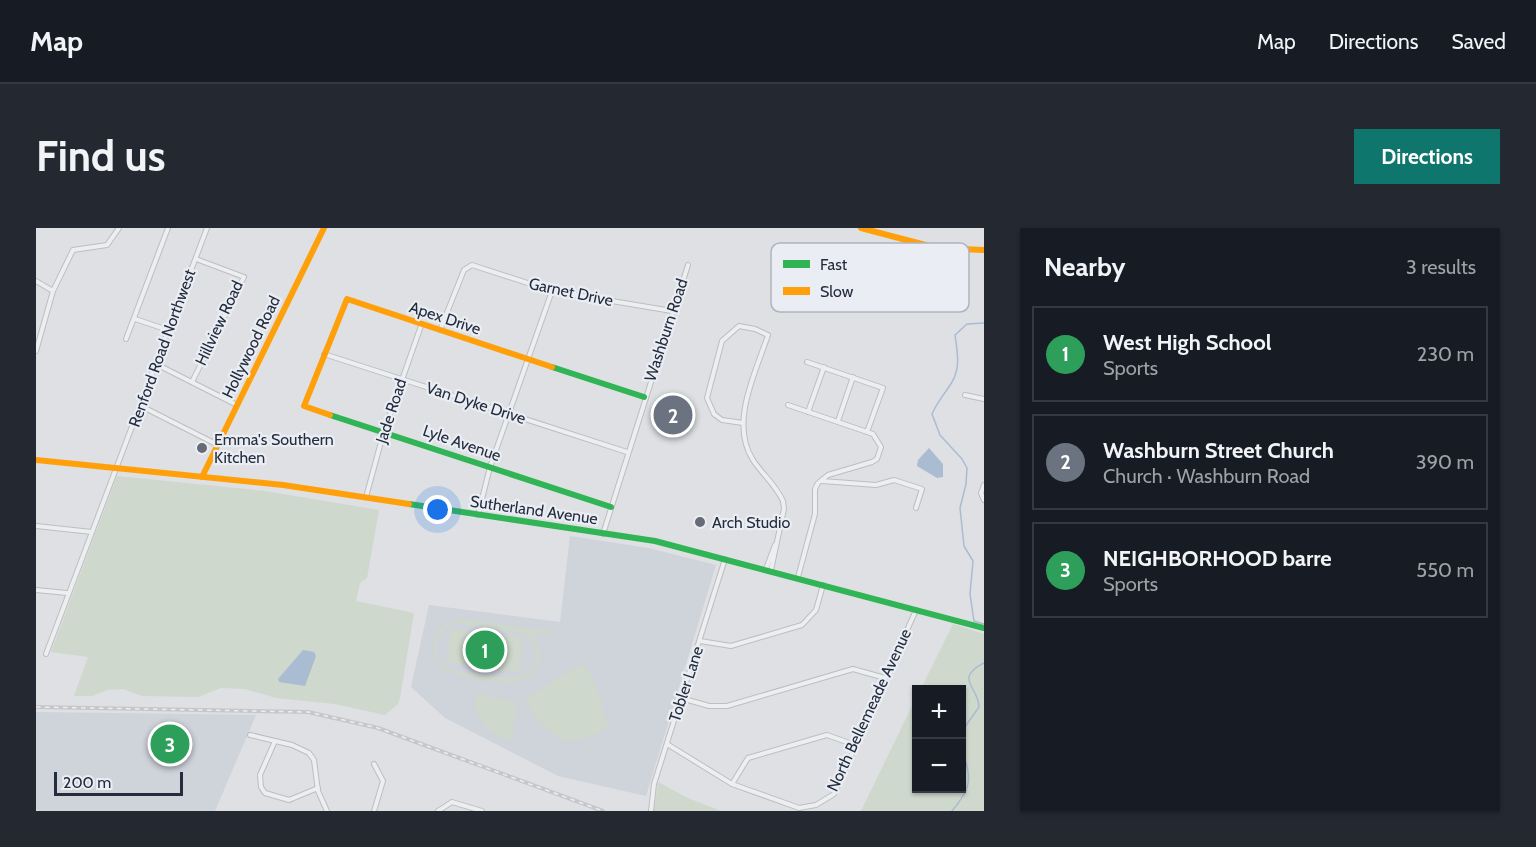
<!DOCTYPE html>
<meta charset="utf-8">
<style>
body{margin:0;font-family:Cabin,sans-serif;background:#242831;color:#f1f3f6}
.controls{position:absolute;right:18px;bottom:18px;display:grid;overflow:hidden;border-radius:0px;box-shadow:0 2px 4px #0004}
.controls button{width:54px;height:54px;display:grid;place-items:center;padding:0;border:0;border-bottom:2px solid #363941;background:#171b24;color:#f1f3f6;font:30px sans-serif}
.scale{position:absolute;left:18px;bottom:15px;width:129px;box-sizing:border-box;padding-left:6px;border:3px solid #242d3d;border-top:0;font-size:16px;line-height:21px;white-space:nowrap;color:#242d3d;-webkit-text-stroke:4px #eaeef4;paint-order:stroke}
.you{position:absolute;left:402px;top:282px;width:21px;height:21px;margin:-15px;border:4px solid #fff;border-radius:50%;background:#1a73e8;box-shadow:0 0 0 9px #1a73e833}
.badge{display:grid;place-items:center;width:39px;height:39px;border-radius:50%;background:#0f766e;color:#fff;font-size:20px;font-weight:700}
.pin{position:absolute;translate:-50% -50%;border:3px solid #fff;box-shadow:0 2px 6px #0006}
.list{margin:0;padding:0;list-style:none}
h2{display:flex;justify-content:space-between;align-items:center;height:78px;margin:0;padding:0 24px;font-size:26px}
h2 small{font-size:20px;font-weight:400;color:#9ea1a6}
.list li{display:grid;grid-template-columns:39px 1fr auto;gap:18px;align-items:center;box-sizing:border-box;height:96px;margin:0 12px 12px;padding:0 12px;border:2px solid #363941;border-radius:0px}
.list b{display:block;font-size:22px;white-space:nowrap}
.list p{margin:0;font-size:20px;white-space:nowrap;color:#9ea1a6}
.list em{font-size:20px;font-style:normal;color:#9ea1a6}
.map{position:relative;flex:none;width:948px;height:583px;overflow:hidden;border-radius:0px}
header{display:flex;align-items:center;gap:36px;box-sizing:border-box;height:84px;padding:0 30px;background:#171b24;border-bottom:2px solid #363941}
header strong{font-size:28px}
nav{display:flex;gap:33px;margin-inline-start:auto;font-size:21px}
.intro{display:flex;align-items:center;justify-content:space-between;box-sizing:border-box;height:144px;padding:0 36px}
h1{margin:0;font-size:42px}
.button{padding:15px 27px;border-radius:0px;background:#0f766e;color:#fff;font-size:21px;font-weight:700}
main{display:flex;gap:36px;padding:0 36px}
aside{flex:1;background:#171b24;border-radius:0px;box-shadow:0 2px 4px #0004}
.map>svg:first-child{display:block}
</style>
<header>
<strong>Map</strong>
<nav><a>Map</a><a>Directions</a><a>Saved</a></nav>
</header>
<div class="intro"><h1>Find us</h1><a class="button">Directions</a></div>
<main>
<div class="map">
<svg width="948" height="583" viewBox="0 0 948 583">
<rect width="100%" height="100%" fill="#dee0e3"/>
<g fill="#cfd3da">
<polygon points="534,308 612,320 680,337 610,568 522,548 409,490 375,459 393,377 524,394"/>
<polygon points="0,484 149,486 220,487 179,583 4,583 0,581"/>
</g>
<g fill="#ced8cd" fill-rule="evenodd">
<polygon points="81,248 229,263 343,282 331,350 324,355 320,373 378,385 364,470 362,476 349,487 299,476 240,470 209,461 185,460 162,469 106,468 87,461 71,462 56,468 38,468 52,429 15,424"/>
<path d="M 422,391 L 516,403 L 515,407 L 495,405 C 509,420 507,448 483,453 C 466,457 414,449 402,437 L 396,418 L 404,400 ZM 420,395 L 488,405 L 499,418 C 508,458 465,449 442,446 C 432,444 419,445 410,439 C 392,425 401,401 420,395 Z"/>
<polygon points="917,396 948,406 948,583 825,583 880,470 880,560 926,560 926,461 885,461"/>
<polygon points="415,401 487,410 483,444 410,434"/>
<path d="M 546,437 L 551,439 L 563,466 L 572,499 L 557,508 L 530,514 C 510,502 498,493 490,470 C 512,458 522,447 546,437 Z"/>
<path d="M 440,465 L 481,475 L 476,513 C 453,507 436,491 440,465 Z"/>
<polygon points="622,554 652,570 685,583 618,583"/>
</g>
<g fill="#aabcd1">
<polygon points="893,220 907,236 907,249 901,250 881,238 882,232"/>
<polygon points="267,422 278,424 280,428 269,458 243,454 242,451"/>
</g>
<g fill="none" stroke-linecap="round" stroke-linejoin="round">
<g stroke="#aabcd1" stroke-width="1.5">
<path d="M 948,95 L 931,96 L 919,107 C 921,123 925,139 916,154 C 909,166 902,172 896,186 L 904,207 L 926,231 L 931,240 L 930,256 L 924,280 L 928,318 L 937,333 L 934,366 L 938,393 L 948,396"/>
<path d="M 926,503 L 943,479 C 943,459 917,451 948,435"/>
<path d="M 916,583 C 935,560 937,551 926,523"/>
</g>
<g stroke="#bcbec1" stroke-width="6">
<g id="street">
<polyline points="0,53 17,63"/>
<polyline points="99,91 132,102"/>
<polyline points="404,102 428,42 436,37 516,63 636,83"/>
<polyline points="90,111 132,0"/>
<polyline points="0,123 17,63 37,22 71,17 83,0"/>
<polyline points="288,126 591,224"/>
<polyline points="771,134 847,160 831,204"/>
<polyline points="120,136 201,177"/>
<polyline points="156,154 208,49 160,31"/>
<polyline points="929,167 948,171"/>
<polyline points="752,177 837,206 845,219 841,231 836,234 792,247 782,255 779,261 779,286 762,349"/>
<polyline points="105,178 182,217"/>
<polyline points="772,184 788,139"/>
<polyline points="802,193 817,149"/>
<path d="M 707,195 L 686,192 L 678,186 L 671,170 L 686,113 L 703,98 L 719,101 L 732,107 C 720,144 693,195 717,232 C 726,246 740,257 747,273 L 748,281 L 735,342"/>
<polyline points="786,253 840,257 858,252 886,261 880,280"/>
<polyline points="948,257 945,265 948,272"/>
<polyline points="330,269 348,203 385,98"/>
<polyline points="442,287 454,239 516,63"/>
<polyline points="0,298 56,304"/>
<polyline points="567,306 652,37"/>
<polyline points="730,341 739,317"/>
<polyline points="0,362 31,365"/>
<polyline points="664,413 695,418 766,397 780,382 787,357"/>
<polyline points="10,426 171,0"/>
<polyline points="645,470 673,478 691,478 817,441 849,450"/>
<polyline points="214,507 256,517 273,525 278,532 282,563 291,583"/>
<polyline points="239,513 224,547 225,559 229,565 253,572 282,560"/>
<polyline points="631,516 696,556 763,580 780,577 798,566 880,382"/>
<polyline points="696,556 712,530 791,507 819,517"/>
<polyline points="338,583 347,553 338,536"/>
<polyline points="402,583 416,574 446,583"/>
<polyline points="615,583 618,556 689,331"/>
</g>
</g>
<use href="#street" stroke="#eceef0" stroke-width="4"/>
<g stroke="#30b455" stroke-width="6">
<polyline points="516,139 608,169"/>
<polyline points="294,187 575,279"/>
<polyline points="373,276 619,313 948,400"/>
</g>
<g stroke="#ff9f0a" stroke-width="6">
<polyline points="825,0 901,20 948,22"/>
<polyline points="294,187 268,178 311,71 516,139"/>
<polyline points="0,232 247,257 373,276"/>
<polyline points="166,249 288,0"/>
</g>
<g stroke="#c5c7cb" stroke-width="4">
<polyline id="rail" points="0,479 272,484 342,500 567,583"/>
</g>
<use href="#rail" stroke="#eaeef4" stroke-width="1.5" stroke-dasharray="4.5" stroke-linecap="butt"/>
</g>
<g fill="#656c77" stroke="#eaeef4" stroke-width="2">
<circle cx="166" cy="220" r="6"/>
<circle cx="664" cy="294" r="6"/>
</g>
<g text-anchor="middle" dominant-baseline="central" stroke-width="4.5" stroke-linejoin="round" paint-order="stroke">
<g font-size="16" fill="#242d3d" stroke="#eaeef4">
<text transform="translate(535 64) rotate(12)">Garnet Drive</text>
<text transform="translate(409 90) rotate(18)">Apex Drive</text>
<text transform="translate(183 95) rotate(-65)">Hillview Road</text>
<text transform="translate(630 102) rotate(-72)">Washburn Road</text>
<text transform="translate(215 119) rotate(-64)">Hollywood Road</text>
<text transform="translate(126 120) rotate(-70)">Renford Road Northwest</text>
<text transform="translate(440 175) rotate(18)">Van Dyke Drive</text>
<text transform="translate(355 183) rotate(-72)">Jade Road</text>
<text transform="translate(426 215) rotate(19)">Lyle Avenue</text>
<text transform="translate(498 282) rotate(8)">Sutherland Avenue</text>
<text transform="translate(650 456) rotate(-72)">Tobler Lane</text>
<text transform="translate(833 482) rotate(-65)">North Bellemeade Avenue</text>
</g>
<g font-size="16" fill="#242d3d" stroke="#eaeef4" text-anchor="start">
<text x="178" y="211">Emma's Southern<tspan x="178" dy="18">Kitchen</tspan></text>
<text x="676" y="294">Arch Studio</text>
</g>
</g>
<rect x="735" y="15" width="198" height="69" rx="9" fill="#eaeef4" stroke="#afb4bd" stroke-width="1.5"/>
<rect x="747" y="32" width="27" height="8" fill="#30b455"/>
<rect x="747" y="59" width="27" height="8" fill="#ff9f0a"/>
<g font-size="16" fill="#242d3d">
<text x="784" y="42">Fast</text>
<text x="784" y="69">Slow</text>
</g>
</svg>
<div class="controls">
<button>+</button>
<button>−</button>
</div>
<div class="scale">200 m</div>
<div class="you"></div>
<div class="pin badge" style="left:449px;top:422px;background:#2e9e5b">1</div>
<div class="pin badge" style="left:637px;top:187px;background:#6b7280">2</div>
<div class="pin badge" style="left:134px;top:516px;background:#2e9e5b">3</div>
</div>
<aside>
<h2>Nearby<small>3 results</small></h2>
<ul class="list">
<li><span class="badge" style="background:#2e9e5b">1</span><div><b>West High School</b><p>Sports</p></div><em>230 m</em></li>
<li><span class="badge" style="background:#6b7280">2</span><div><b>Washburn Street Church</b><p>Church · Washburn Road</p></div><em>390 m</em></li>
<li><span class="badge" style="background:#2e9e5b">3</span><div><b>NEIGHBORHOOD barre</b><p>Sports</p></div><em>550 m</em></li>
</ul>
</aside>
</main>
